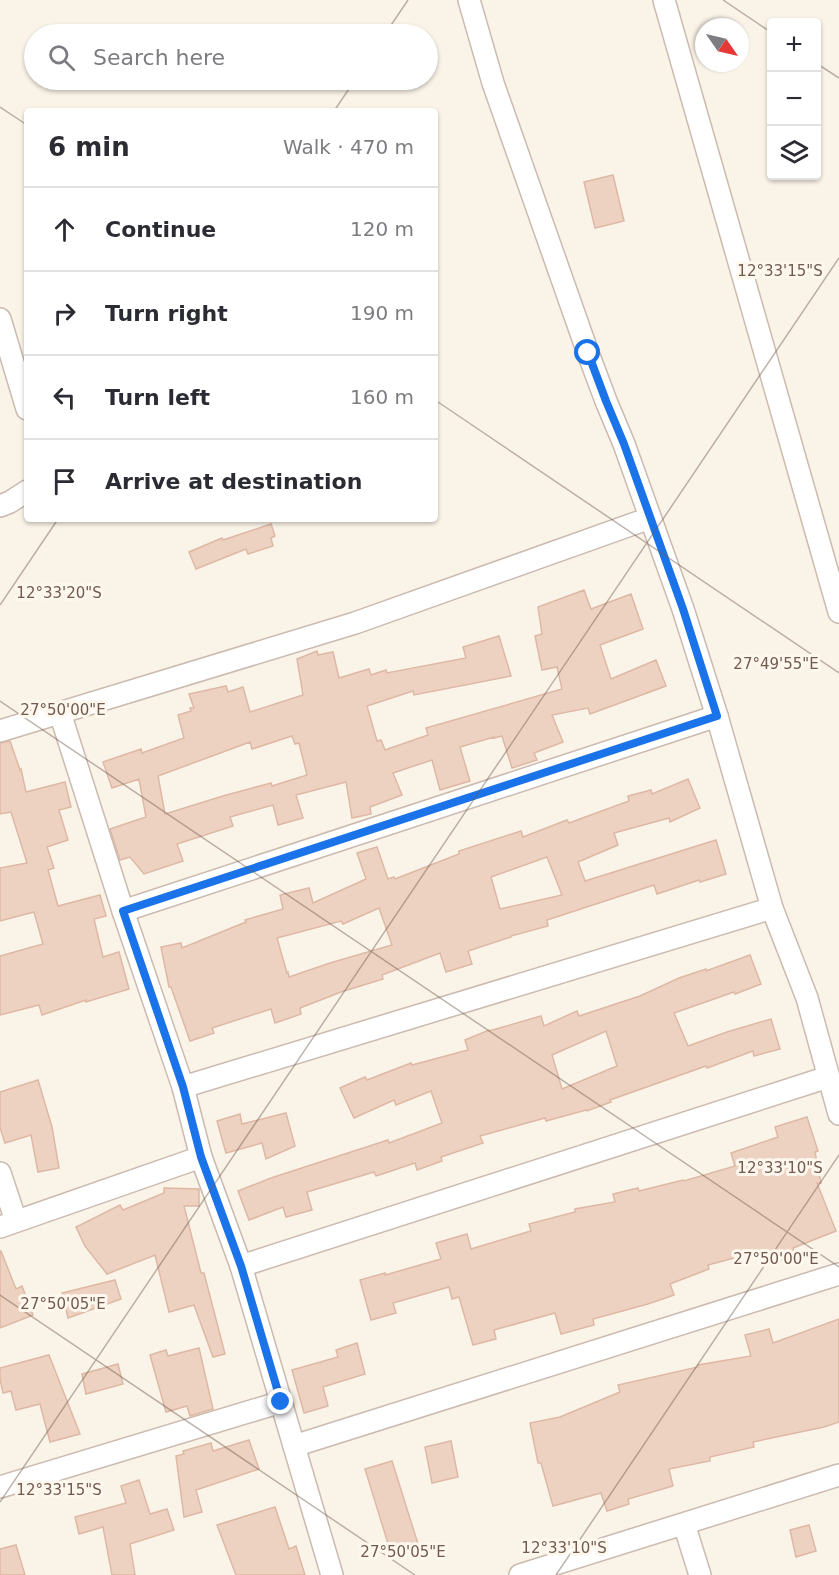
<!DOCTYPE html>
<meta charset="utf-8">
<style>
body{margin:0;font-family:"DejaVu Sans",sans-serif;background:#f2f2f3;color:#2b2b33}
.controls{position:absolute;right:18px;top:18px;display:grid;overflow:hidden;border-radius:6px;box-shadow:0 2px 4px #0004}
.controls button{width:54px;height:54px;display:grid;place-items:center;padding:0;border:0;border-bottom:2px solid #e1e1e2;background:#fff;color:#2b2b33;font:30px sans-serif}
.compass{position:absolute;left:695px;top:18px;width:54px;height:54px;border-radius:50%;background:#fff;box-shadow:0 2px 4px #0004;rotate:124deg}
.stop{position:absolute;width:18px;height:18px;margin:-14px;border:4px solid #1a73e8;border-radius:50%;background:#fff}
.stop.end{background:#1a73e8;border-color:#fff;box-shadow:0 2px 6px #0008}
.list{margin:0;padding:0;list-style:none}
h2{display:flex;justify-content:space-between;align-items:center;height:78px;margin:0;padding:0 24px;font-size:26px}
h2 small{font-size:20px;font-weight:400;color:#7c7c81}
.list li{display:grid;grid-template-columns:39px 1fr auto;gap:18px;align-items:center;box-sizing:border-box;height:84px;padding:0 24px;border-top:2px solid #e1e1e2}
.list b{display:block;font-size:22px;white-space:nowrap}
.list em{font-size:20px;font-style:normal;color:#7c7c81}
.icon{flex:none;width:33px;height:33px;fill:none;stroke:currentColor;stroke-width:2;stroke-linecap:round;stroke-linejoin:round}
.map{position:relative;flex:none;width:839px;height:1575px;overflow:hidden}
.search{position:absolute;background:#fff;box-shadow:0 2px 4px #0004;left:24px;top:24px;width:414px;height:66px;display:flex;align-items:center;gap:15px;box-sizing:border-box;padding:0 21px;border-radius:33px;color:#7c7c81;font-size:22px}
.panel{position:absolute;background:#fff;box-shadow:0 2px 4px #0004;left:24px;top:108px;width:414px;height:414px;border-radius:6px}
.map>svg:first-child{display:block}
</style>
<div class="map">
<svg width="839" height="1575" viewBox="0 0 839 1575">
<rect width="100%" height="100%" fill="#faf3e8"/>
<g fill="#edd2c2" stroke="#deb8a4" stroke-width="1.5" fill-rule="evenodd">
<polygon points="613,175 624,221 595,228 584,182"/>
<polygon points="271,524 275,536 271,538 273,546 248,554 246,549 196,569 189,552 222,538 223,540"/>
<path d="M 584,590 L 591,609 L 631,594 L 643,629 L 600,645 L 611,679 L 656,660 L 666,686 L 590,714 L 588,708 L 552,715 L 563,742 L 534,753 L 537,760 L 512,768 L 502,736 L 494,738 L 494,737 L 460,747 L 470,781 L 440,790 L 432,760 L 393,773 L 402,795 L 370,807 L 371,814 L 352,818 L 346,782 L 296,795 L 303,818 L 278,825 L 273,805 L 230,817 L 233,826 L 177,844 L 183,861 L 144,874 L 130,857 L 120,860 L 110,829 L 146,817 L 139,779 L 112,788 L 103,762 L 141,749 L 142,753 L 184,738 L 178,715 L 191,711 L 190,708 L 194,708 L 189,694 L 226,686 L 228,692 L 243,687 L 250,712 L 303,695 L 297,659 L 317,651 L 318,655 L 333,652 L 339,678 L 369,669 L 371,675 L 386,670 L 387,673 L 466,658 L 463,647 L 499,636 L 511,676 L 414,695 L 413,691 L 367,706 L 377,741 L 381,740 L 385,750 L 428,735 L 426,728 L 562,689 L 557,667 L 542,670 L 535,636 L 542,634 L 538,607 ZM 292,736 L 295,744 L 299,743 L 307,775 L 272,786 L 271,783 L 223,796 L 165,814 L 158,776 L 250,742 L 252,749 Z"/>
<polygon points="10,741 20,770 21,769 26,792 65,782 71,807 59,810 68,840 47,847 54,868 48,870 58,906 100,895 106,916 94,919 103,957 119,952 129,989 86,1002 86,1000 42,1015 39,1005 0,1015 0,956 43,944 34,912 0,921 0,868 27,863 11,812 0,814 0,743"/>
<path d="M 688,779 L 700,808 L 670,822 L 669,818 L 614,833 L 618,845 L 578,862 L 585,881 L 716,840 L 726,874 L 700,882 L 699,880 L 657,894 L 654,885 L 547,920 L 548,926 L 511,936 L 511,937 L 468,951 L 472,964 L 446,972 L 440,953 L 382,975 L 383,979 L 341,992 L 300,1008 L 301,1014 L 275,1023 L 271,1009 L 212,1028 L 214,1033 L 190,1041 L 171,987 L 169,987 L 161,947 L 181,943 L 182,948 L 246,922 L 245,920 L 283,909 L 280,895 L 309,888 L 313,903 L 366,879 L 357,853 L 377,847 L 388,879 L 394,877 L 395,879 L 459,854 L 459,851 L 521,831 L 523,837 L 567,820 L 569,823 L 629,801 L 628,796 L 651,790 L 652,794 ZM 547,857 L 562,895 L 500,909 L 491,877 ZM 379,908 L 392,945 L 330,963 L 289,977 L 288,972 L 287,973 L 277,938 L 341,921 L 343,924 Z"/>
<path d="M 750,955 L 761,984 L 735,994 L 734,992 L 674,1013 L 688,1046 L 727,1032 L 771,1019 L 780,1049 L 754,1056 L 753,1051 L 707,1068 L 706,1066 L 610,1100 L 611,1102 L 587,1111 L 586,1110 L 546,1121 L 545,1118 L 480,1136 L 483,1143 L 441,1157 L 442,1161 L 417,1170 L 415,1163 L 376,1176 L 374,1172 L 307,1192 L 312,1210 L 286,1217 L 283,1207 L 249,1220 L 238,1191 L 271,1178 L 388,1140 L 389,1143 L 442,1123 L 431,1091 L 396,1105 L 394,1100 L 354,1118 L 340,1088 L 365,1077 L 367,1080 L 411,1063 L 412,1065 L 468,1050 L 465,1040 L 489,1030 L 489,1031 L 541,1016 L 544,1026 L 577,1011 L 579,1016 L 640,996 L 679,978 L 706,969 L 706,971 ZM 606,1031 L 617,1066 L 562,1089 L 552,1055 Z"/>
<polygon points="38,1080 52,1127 59,1168 38,1172 31,1135 5,1143 0,1128 0,1092"/>
<polygon points="286,1113 295,1146 266,1159 262,1143 226,1153 217,1121 240,1114 242,1124"/>
<polygon points="807,1117 818,1151 815,1152 821,1183 817,1183 836,1231 793,1248 795,1256 765,1265 760,1251 708,1265 709,1269 670,1284 674,1295 648,1304 593,1319 594,1325 561,1334 555,1313 494,1330 496,1339 473,1345 459,1297 452,1299 449,1287 393,1303 396,1313 371,1320 360,1280 385,1273 385,1275 441,1259 436,1243 467,1234 471,1249 531,1231 529,1224 575,1212 575,1209 615,1202 613,1194 638,1188 639,1191 683,1180 684,1181 735,1166 731,1153 778,1137 775,1127"/>
<polygon points="164,1188 199,1189 199,1206 184,1206 201,1273 204,1273 225,1354 213,1357 194,1305 169,1312 155,1255 107,1274 85,1246 76,1227 120,1205 123,1210 164,1193"/>
<polygon points="0,1251 1,1251 16,1289 22,1286 33,1315 0,1328"/>
<polygon points="115,1280 121,1299 68,1318 62,1293"/>
<polygon points="839,1319 839,1422 824,1427 753,1442 754,1447 710,1457 710,1461 669,1469 673,1486 628,1499 629,1504 607,1511 601,1493 553,1506 541,1463 538,1463 530,1423 560,1417 620,1392 618,1385 698,1367 698,1365 751,1356 745,1335 769,1329 773,1343"/>
<polygon points="357,1343 365,1374 323,1387 328,1406 304,1413 292,1370 338,1357 336,1350"/>
<polygon points="199,1348 213,1409 190,1416 187,1406 166,1412 150,1355 166,1350 168,1356"/>
<polygon points="49,1355 80,1434 50,1442 40,1404 16,1410 11,1391 3,1393 0,1379 0,1368"/>
<polygon points="118,1364 123,1384 86,1394 82,1374"/>
<polygon points="249,1440 259,1469 196,1490 202,1512 184,1517 176,1456 184,1454 183,1451 211,1443 213,1451"/>
<polygon points="451,1441 458,1477 432,1483 425,1447"/>
<polygon points="392,1461 418,1544 391,1553 365,1469"/>
<polygon points="139,1480 150,1514 167,1509 174,1530 130,1544 135,1575 112,1575 103,1527 79,1534 75,1517 126,1503 121,1486"/>
<polygon points="275,1507 289,1549 296,1546 305,1575 236,1575 217,1525"/>
<polygon points="809,1525 816,1551 796,1557 790,1530"/>
<polygon points="16,1545 25,1575 0,1575 0,1549"/>
</g>
<g fill="none" stroke-linecap="round" stroke-linejoin="round">
<g stroke="#cbbaaf" stroke-width="24">
<g id="minor">
<polyline points="469,0 493,83 588,353 606,401 624,444 683,609 717,716 772,908 807,998 839,1114"/>
<polyline points="664,0 839,612"/>
<polyline points="0,319 27,409"/>
<polyline points="0,506 10,502 27,491"/>
<polyline points="60,713 123,911 183,1087 201,1157 241,1266 332,1575"/>
<polyline points="0,731 355,623 650,518"/>
<polyline points="123,911 717,716"/>
<polyline points="183,1087 772,908"/>
<polyline points="0,1173 16,1221"/>
<polyline points="0,1227 201,1157"/>
<polyline points="241,1266 828,1077"/>
<polyline points="294,1446 839,1274"/>
<polyline points="0,1487 281,1402"/>
<polyline points="684,1524 700,1575"/>
<polyline points="520,1575 839,1475"/>
</g>
</g>
<use href="#minor" stroke="#fff" stroke-width="21"/>
</g>
<g fill="none" stroke-linecap="round" stroke-linejoin="round">
<polyline stroke="#1a73e8" stroke-width="8" points="281,1402 241,1266 201,1157 183,1087 123,911 717,716 683,609 624,444 606,401 588,353"/>
</g>
<path fill="none" stroke="#725a4e" stroke-width="1.5" stroke-opacity="0.45" d="M 723,0 L 772,33M 385,34 L 408,0M 816,63 L 839,78M 0,107 L 27,125M 334,111 L 355,80M 435,400 L 839,673M 0,605 L 58,519M 0,701 L 839,1267M 0,1295 L 415,1575M 0,1502 L 839,258M 556,1575 L 839,1155"/>
<g font-size="15" text-anchor="middle" fill="#725a4e" stroke="#fdf7ee" stroke-width="6" stroke-linejoin="round" paint-order="stroke">
<text x="780" y="276">12°33'15"S</text>
<text x="59" y="598">12°33'20"S</text>
<text x="776" y="669">27°49'55"E</text>
<text x="63" y="715">27°50'00"E</text>
<text x="780" y="1173">12°33'10"S</text>
<text x="776" y="1264">27°50'00"E</text>
<text x="63" y="1309">27°50'05"E</text>
<text x="59" y="1495">12°33'15"S</text>
<text x="564" y="1553">12°33'10"S</text>
<text x="403" y="1557">27°50'05"E</text>
</g>
</svg>
<div class="controls">
<button>+</button>
<button>−</button>
<button><svg class="icon" aria-label="layers" viewBox="0 0 24 24"><path d="M12 4l9 5-9 5-9-5zM3 14l9 5 9-5"/></svg></button>
</div>
<svg class="compass" viewBox="-18 -18 36 36"><path d="M0-13l5 13h-10z" fill="#e53935"/><path d="M0 13l5-13h-10z" fill="#7c7c81"/></svg>
<div class="stop" style="left:588px;top:353px"></div>
<div class="stop end" style="left:281px;top:1402px"></div>
<div class="search"><svg class="icon" aria-label="search" viewBox="0 0 24 24"><circle cx="10" cy="10" r="6"/><path d="M15 15l6 6"/></svg>Search here</div>
<section class="panel">
<h2>6 min<small>Walk · 470 m</small></h2>
<ul class="list">
<li><svg class="icon" aria-label="ahead" viewBox="0 0 24 24"><path d="M12 20V5M6 11l6-6 6 6"/></svg><div><b>Continue</b></div><em>120 m</em></li>
<li><svg class="icon" aria-label="right" viewBox="0 0 24 24"><path d="M7 20v-9h11M14 6l5 5-5 5"/></svg><div><b>Turn right</b></div><em>190 m</em></li>
<li><svg class="icon" aria-label="left" viewBox="0 0 24 24"><path d="M17 20v-9H6M10 6l-5 5 5 5"/></svg><div><b>Turn left</b></div><em>160 m</em></li>
<li><svg class="icon" aria-label="arrive" viewBox="0 0 24 24"><path d="M6 21V4h12l-3 4 3 4H6"/></svg><div><b>Arrive at destination</b></div></li>
</ul>
</section>
</div>
